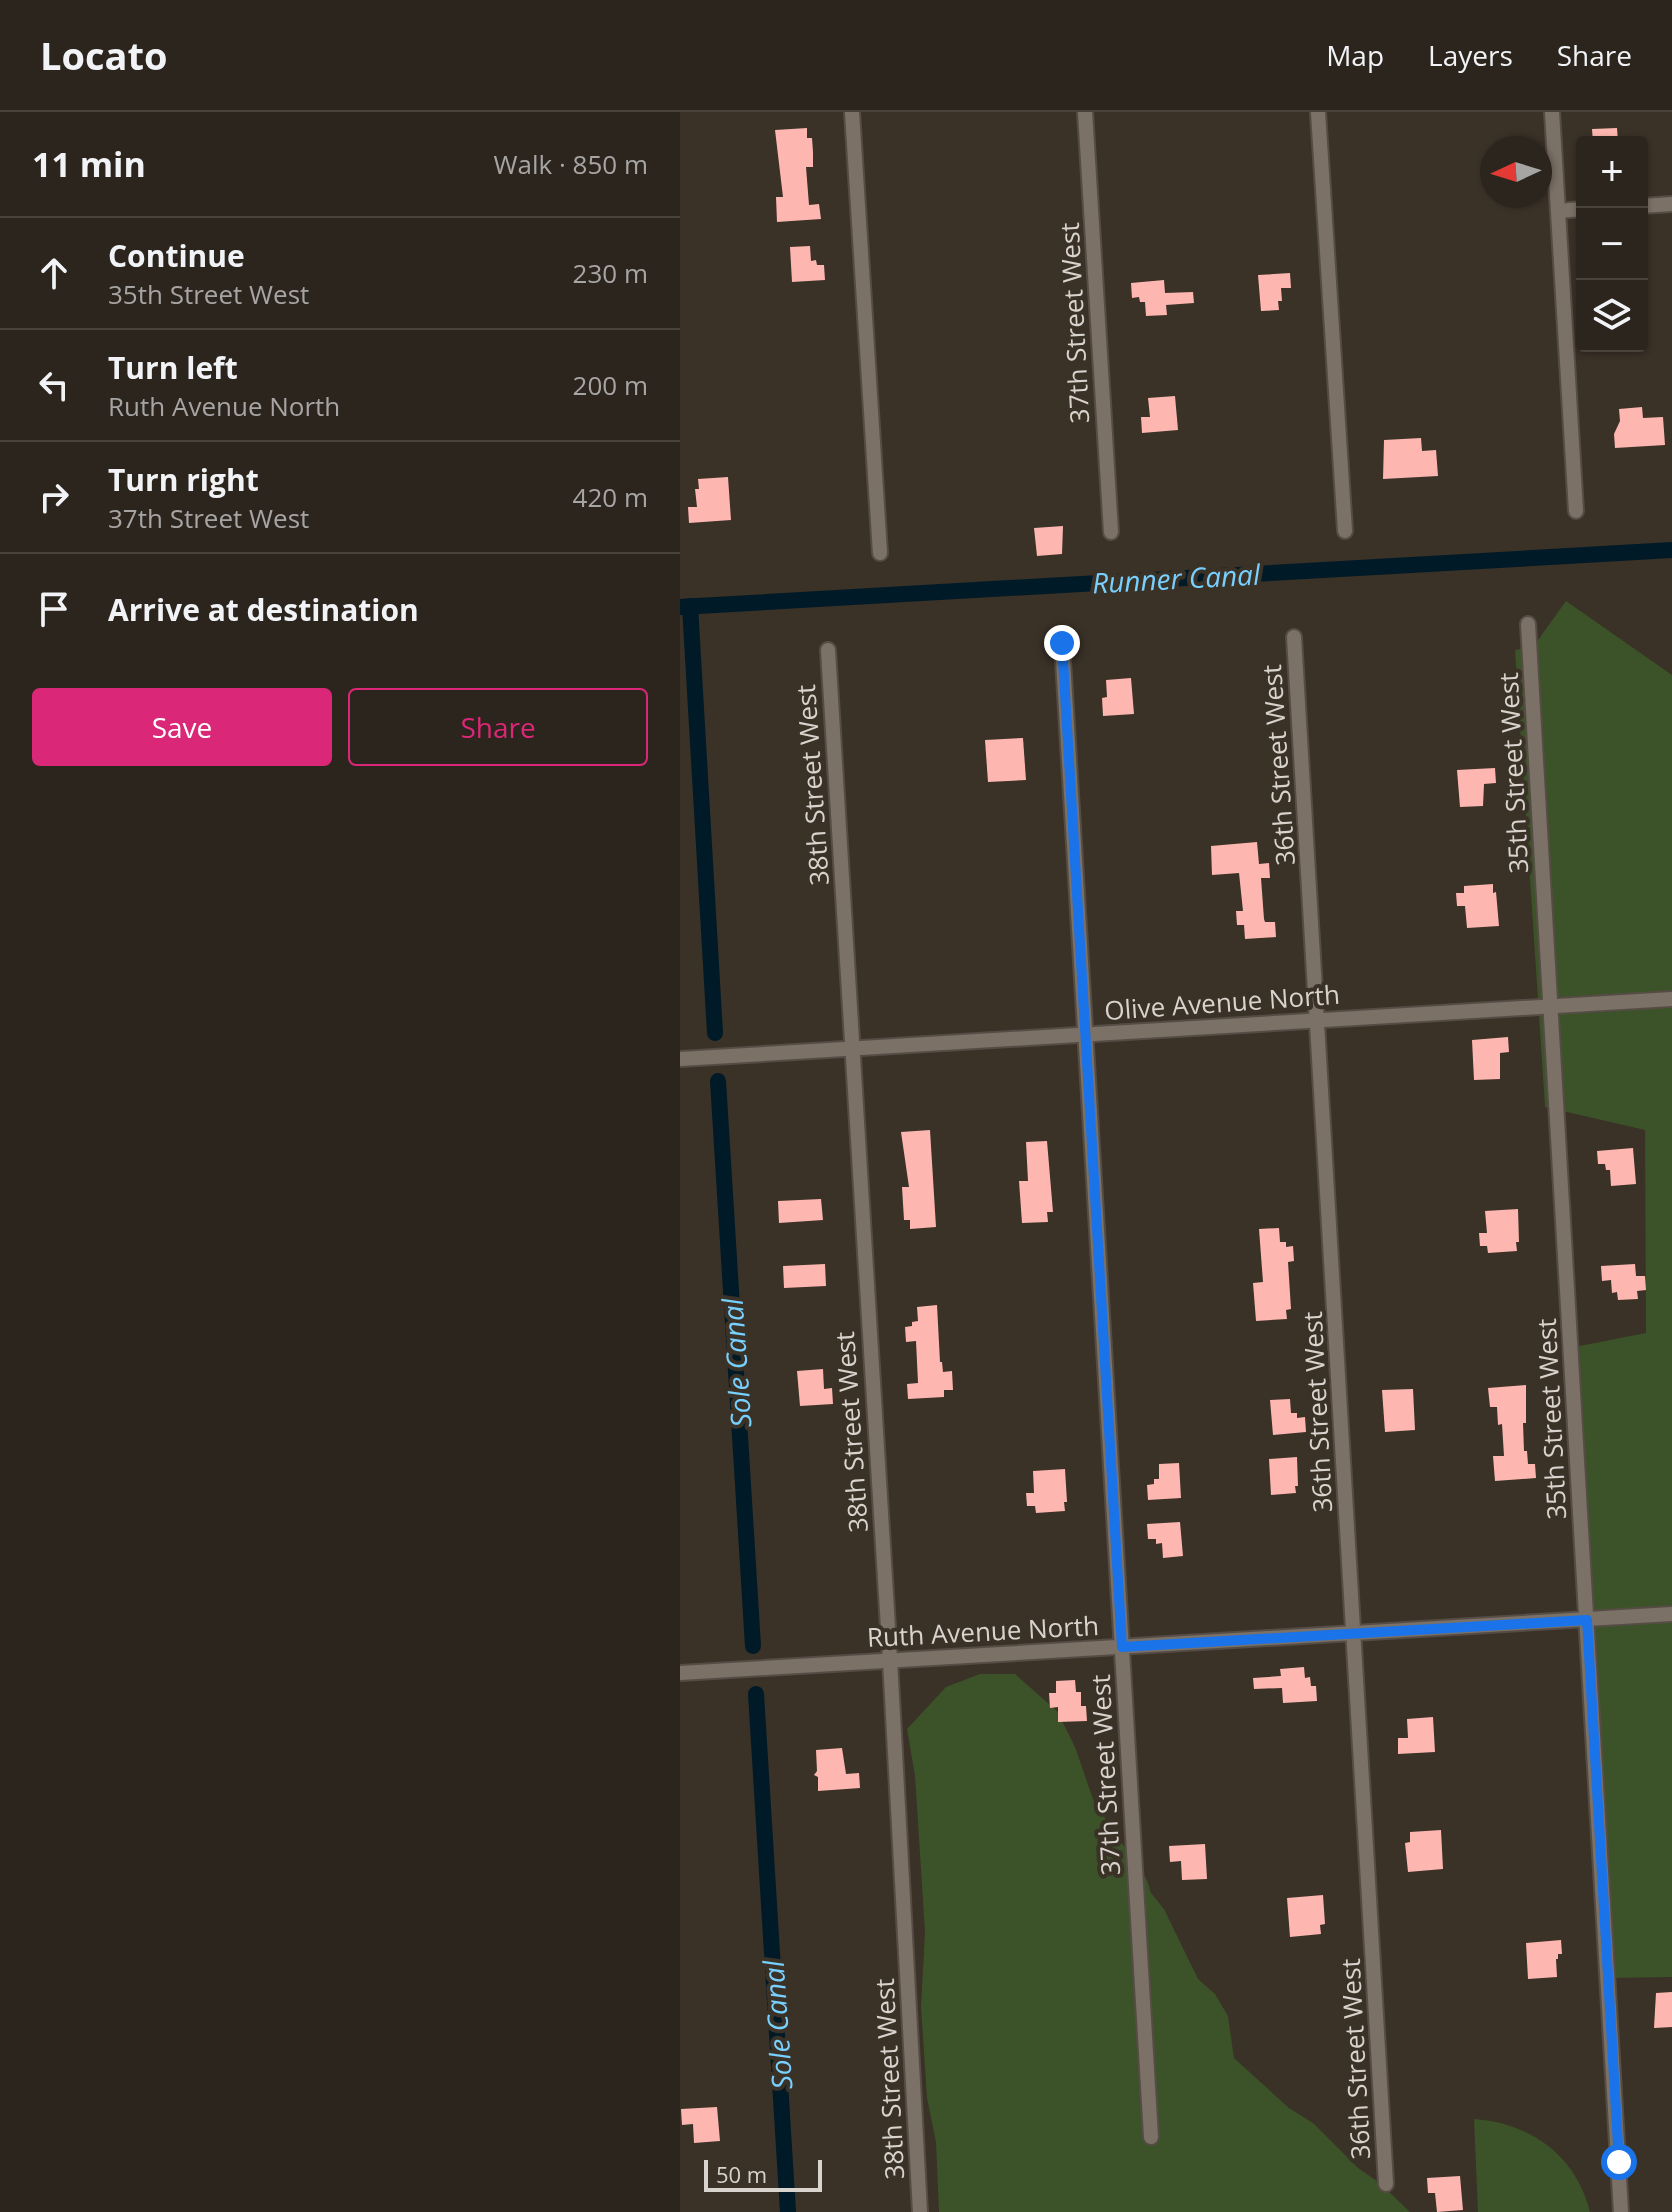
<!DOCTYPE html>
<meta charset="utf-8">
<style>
body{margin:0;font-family:"Open Sans",sans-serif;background:#342d26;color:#f1f3f6}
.controls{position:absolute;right:24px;top:24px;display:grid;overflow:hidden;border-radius:8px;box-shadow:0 2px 6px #0004}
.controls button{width:72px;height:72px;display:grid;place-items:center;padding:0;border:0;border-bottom:2px solid #48423b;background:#2c251d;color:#f1f3f6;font:40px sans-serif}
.compass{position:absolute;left:800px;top:24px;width:72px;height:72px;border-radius:50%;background:#2c251d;box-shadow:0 2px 6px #0004;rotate:266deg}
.scale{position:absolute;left:24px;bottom:20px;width:118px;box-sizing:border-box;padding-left:8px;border:4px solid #d9d3cd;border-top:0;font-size:22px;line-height:28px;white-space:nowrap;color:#d9d3cd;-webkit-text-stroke:6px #3a3127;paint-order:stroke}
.stop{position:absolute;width:24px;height:24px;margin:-18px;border:6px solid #1a73e8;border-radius:50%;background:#fff}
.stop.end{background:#1a73e8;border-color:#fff;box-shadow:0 2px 8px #0008}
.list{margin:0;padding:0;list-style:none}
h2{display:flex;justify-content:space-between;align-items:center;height:104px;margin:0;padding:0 32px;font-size:34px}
h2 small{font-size:26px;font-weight:400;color:#a6a5a4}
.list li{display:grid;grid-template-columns:52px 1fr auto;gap:24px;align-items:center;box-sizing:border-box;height:112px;padding:0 32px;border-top:2px solid #48423b}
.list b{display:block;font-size:30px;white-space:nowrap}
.list p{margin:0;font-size:26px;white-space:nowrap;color:#a6a5a4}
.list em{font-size:26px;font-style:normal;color:#a6a5a4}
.actions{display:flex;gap:16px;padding:24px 32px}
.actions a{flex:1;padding:18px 0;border:2px solid #db2777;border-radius:8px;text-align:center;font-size:28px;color:#db2777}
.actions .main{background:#db2777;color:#fff}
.icon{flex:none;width:44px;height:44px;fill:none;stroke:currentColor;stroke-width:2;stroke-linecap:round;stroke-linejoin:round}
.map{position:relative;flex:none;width:992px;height:2100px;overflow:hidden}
header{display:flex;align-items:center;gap:48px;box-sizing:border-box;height:112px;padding:0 40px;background:#2c251d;border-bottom:2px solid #48423b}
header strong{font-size:38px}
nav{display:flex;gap:44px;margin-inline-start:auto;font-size:28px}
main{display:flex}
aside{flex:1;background:#2c251d}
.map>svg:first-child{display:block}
</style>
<header>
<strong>Locato</strong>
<nav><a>Map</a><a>Layers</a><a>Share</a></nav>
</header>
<main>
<aside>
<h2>11 min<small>Walk · 850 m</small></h2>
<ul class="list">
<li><svg class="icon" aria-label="ahead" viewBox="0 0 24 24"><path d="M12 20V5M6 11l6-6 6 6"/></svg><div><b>Continue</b><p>35th Street West</p></div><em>230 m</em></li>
<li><svg class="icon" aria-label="left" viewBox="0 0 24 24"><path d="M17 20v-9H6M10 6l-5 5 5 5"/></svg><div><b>Turn left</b><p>Ruth Avenue North</p></div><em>200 m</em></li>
<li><svg class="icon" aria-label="right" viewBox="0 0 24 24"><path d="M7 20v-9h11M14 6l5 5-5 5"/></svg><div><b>Turn right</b><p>37th Street West</p></div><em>420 m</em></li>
<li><svg class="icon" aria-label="arrive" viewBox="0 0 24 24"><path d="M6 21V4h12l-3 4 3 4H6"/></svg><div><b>Arrive at destination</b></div></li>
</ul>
<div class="actions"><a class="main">Save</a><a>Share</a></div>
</aside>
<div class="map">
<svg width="992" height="2100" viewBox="0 0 992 2100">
<rect width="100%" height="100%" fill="#3a3127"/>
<g fill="#3c5228">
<polygon points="886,489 992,563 992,1865 931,1866 884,1237 966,1221 965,1018 865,995 835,538 853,535"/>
<polygon points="300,1562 335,1562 377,1599 395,1635 414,1690 467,1768 471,1781 484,1797 518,1867 535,1882 548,1904 554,1946 609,1996 633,2011 678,2056 700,2071 730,2100 259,2100 256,2030 247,1986 241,1895 245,1820 235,1664 227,1617 266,1575"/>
<path d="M 794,2007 C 851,2011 896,2044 910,2100 L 798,2100 Z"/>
</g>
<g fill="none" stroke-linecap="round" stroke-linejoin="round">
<g stroke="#011a27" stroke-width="16">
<polyline points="10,494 35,921"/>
<polyline points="0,495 992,438"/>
<polyline points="38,969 73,1534"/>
<polyline points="76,1582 108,2100"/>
</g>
</g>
<g fill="#fdb7b0">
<polygon points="127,16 127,26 132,26 133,40 133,55 126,55 129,93 139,92 141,107 97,110 96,85 103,85 95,18"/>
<polygon points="937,16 938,30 913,30 912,17"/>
<polygon points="130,134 131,149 136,148 137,153 144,153 145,168 112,170 110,135"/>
<polygon points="610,161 611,176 601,176 602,189 598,189 599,198 581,199 578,163"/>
<polygon points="484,168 485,181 513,180 514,191 486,193 487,203 466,204 465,190 460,190 459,185 452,186 451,171"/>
<polygon points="495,284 498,318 462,321 461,305 470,305 468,286"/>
<polygon points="962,295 963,306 983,305 985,333 935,336 934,322 940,309 939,297"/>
<polygon points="741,326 742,339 756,338 758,364 703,367 704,328"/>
<polygon points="48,365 51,408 9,411 8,395 17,395 15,377 19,377 18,367"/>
<polygon points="383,414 382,442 357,444 354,416"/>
<polygon points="451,566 454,602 423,604 422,586 427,585 426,568"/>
<polygon points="343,626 346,668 308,670 305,628"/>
<polygon points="815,656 816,671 804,672 803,694 780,695 777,658"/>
<polygon points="577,730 579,752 589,751 590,766 581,766 584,807 585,810 595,810 596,825 565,827 564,813 557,813 556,799 563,799 559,761 532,763 531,734"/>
<polygon points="813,772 813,781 816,780 819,814 787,816 785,794 777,794 776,781 784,781 784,774"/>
<polygon points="828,925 829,940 820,941 820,967 794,968 792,928"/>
<polygon points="250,1018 256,1115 230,1117 230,1108 224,1108 222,1075 229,1075 221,1020"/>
<polygon points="367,1029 373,1100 367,1100 368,1110 342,1111 339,1069 348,1069 346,1030"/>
<polygon points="953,1036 956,1072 931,1074 930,1058 926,1058 925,1052 918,1052 917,1039"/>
<polygon points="141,1087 143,1108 99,1111 98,1089"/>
<polygon points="838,1097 839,1130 836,1130 837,1139 808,1141 807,1134 800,1134 799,1121 807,1121 805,1099"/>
<polygon points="599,1116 600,1130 606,1130 606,1135 613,1134 614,1149 608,1150 611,1197 606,1198 607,1207 576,1209 573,1171 583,1170 579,1117"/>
<polygon points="145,1152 146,1174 104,1176 103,1154"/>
<polygon points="955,1152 956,1164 965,1164 966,1178 957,1179 958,1187 938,1188 937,1180 932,1181 931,1168 922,1169 921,1154"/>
<polygon points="257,1193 260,1250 262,1250 263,1260 272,1259 273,1278 264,1278 264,1285 228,1287 227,1272 238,1271 236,1229 226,1230 225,1215 232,1214 232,1210 238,1209 237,1195"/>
<polygon points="143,1257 144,1277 152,1276 153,1292 120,1294 117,1259"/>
<polygon points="846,1273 846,1311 843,1311 844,1339 847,1339 848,1352 855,1352 856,1366 815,1369 813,1344 824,1344 822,1312 818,1313 817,1295 810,1295 808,1276"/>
<polygon points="733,1277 735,1318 705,1320 702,1278"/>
<polygon points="610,1287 611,1301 617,1301 617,1306 625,1305 626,1320 593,1323 590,1288"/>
<polygon points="617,1345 618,1374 615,1374 616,1381 591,1383 589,1347"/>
<polygon points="499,1351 501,1386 468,1388 467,1373 474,1372 474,1367 479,1367 479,1352"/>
<polygon points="385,1357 387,1390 384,1390 385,1399 356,1401 355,1394 347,1394 346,1381 354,1381 353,1359"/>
<polygon points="500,1410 503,1444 483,1446 482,1431 476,1432 476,1427 468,1427 467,1412"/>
<polygon points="624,1555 625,1566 630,1565 631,1574 636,1574 637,1589 603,1591 602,1576 574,1577 573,1566 601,1564 600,1557"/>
<polygon points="395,1568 396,1580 401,1580 401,1594 406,1594 407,1609 378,1610 378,1595 370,1596 369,1581 376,1581 376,1569"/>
<polygon points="753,1605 755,1640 718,1642 718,1626 728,1626 727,1607"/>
<polygon points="162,1636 166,1662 179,1661 180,1676 138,1679 138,1665 134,1663 137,1659 136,1638"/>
<polygon points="761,1718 763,1757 728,1760 725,1731 730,1730 730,1720"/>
<polygon points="525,1732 527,1767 502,1768 501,1749 490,1750 489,1734"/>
<polygon points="643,1783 645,1812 640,1813 641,1822 610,1825 607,1786"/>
<polygon points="881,1828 882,1842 878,1842 878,1847 876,1847 877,1865 848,1867 846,1831"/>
<polygon points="992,1880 992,1915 974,1916 976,1881"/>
<polygon points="37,1995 40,2029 14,2031 13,2012 2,2013 1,1997"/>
<polygon points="780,2064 783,2098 757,2100 755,2081 748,2081 747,2066"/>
</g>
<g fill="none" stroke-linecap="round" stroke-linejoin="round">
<g stroke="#554d45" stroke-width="18">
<g id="minor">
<polyline points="172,0 200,441"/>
<polyline points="405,0 431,420"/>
<polyline points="638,0 665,419"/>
<polyline points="872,0 896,399"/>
<polyline points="962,94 992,92"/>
<polyline points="878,99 902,97"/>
<polyline points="848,512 941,2100"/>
<polyline points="614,525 706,2072"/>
<polyline points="382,531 471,2025"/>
<polyline points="148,538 210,1548 240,2100"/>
<polyline points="0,947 992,887"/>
<polyline points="0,1561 992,1502"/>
</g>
</g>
<use href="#minor" stroke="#7c7166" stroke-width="14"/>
</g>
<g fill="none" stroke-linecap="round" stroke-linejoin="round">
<polyline stroke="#1a73e8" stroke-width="10" points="382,531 442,1535 907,1508 939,2050"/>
</g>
<g text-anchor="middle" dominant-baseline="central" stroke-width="8" stroke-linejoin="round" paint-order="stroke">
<g font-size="26" fill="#d9d3cd" stroke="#3a3127">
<text transform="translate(394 211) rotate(-93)">37th Street West</text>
<text transform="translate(598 653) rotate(-94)">36th Street West</text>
<text transform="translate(833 661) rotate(-93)">35th Street West</text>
<text transform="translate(132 673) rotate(-94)">38th Street West</text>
<text transform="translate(542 890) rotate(-4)">Olive Avenue North</text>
<text transform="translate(637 1300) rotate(-93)">36th Street West</text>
<text transform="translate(871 1307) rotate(-93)">35th Street West</text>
<text transform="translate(171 1320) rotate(-94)">38th Street West</text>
<text transform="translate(303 1519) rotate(-3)">Ruth Avenue North</text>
<text transform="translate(425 1663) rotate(-93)">37th Street West</text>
<text transform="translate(675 1947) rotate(-93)">36th Street West</text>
<text transform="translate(209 1967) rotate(-93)">38th Street West</text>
</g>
<g font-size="28" font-style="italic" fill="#78d0fe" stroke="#3a3127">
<text transform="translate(496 466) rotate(-3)">Runner Canal</text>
<text transform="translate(56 1251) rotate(-94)">Sole Canal</text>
<text transform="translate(97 1913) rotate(-94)">Sole Canal</text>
</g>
</g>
</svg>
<div class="controls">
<button>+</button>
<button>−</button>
<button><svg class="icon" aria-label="layers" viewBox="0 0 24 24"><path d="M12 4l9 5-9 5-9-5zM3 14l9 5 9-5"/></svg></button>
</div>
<svg class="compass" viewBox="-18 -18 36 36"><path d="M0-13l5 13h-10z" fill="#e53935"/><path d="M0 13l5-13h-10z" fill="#a6a5a4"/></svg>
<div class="scale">50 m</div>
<div class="stop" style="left:939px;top:2050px"></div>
<div class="stop end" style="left:382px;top:531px"></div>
</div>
</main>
